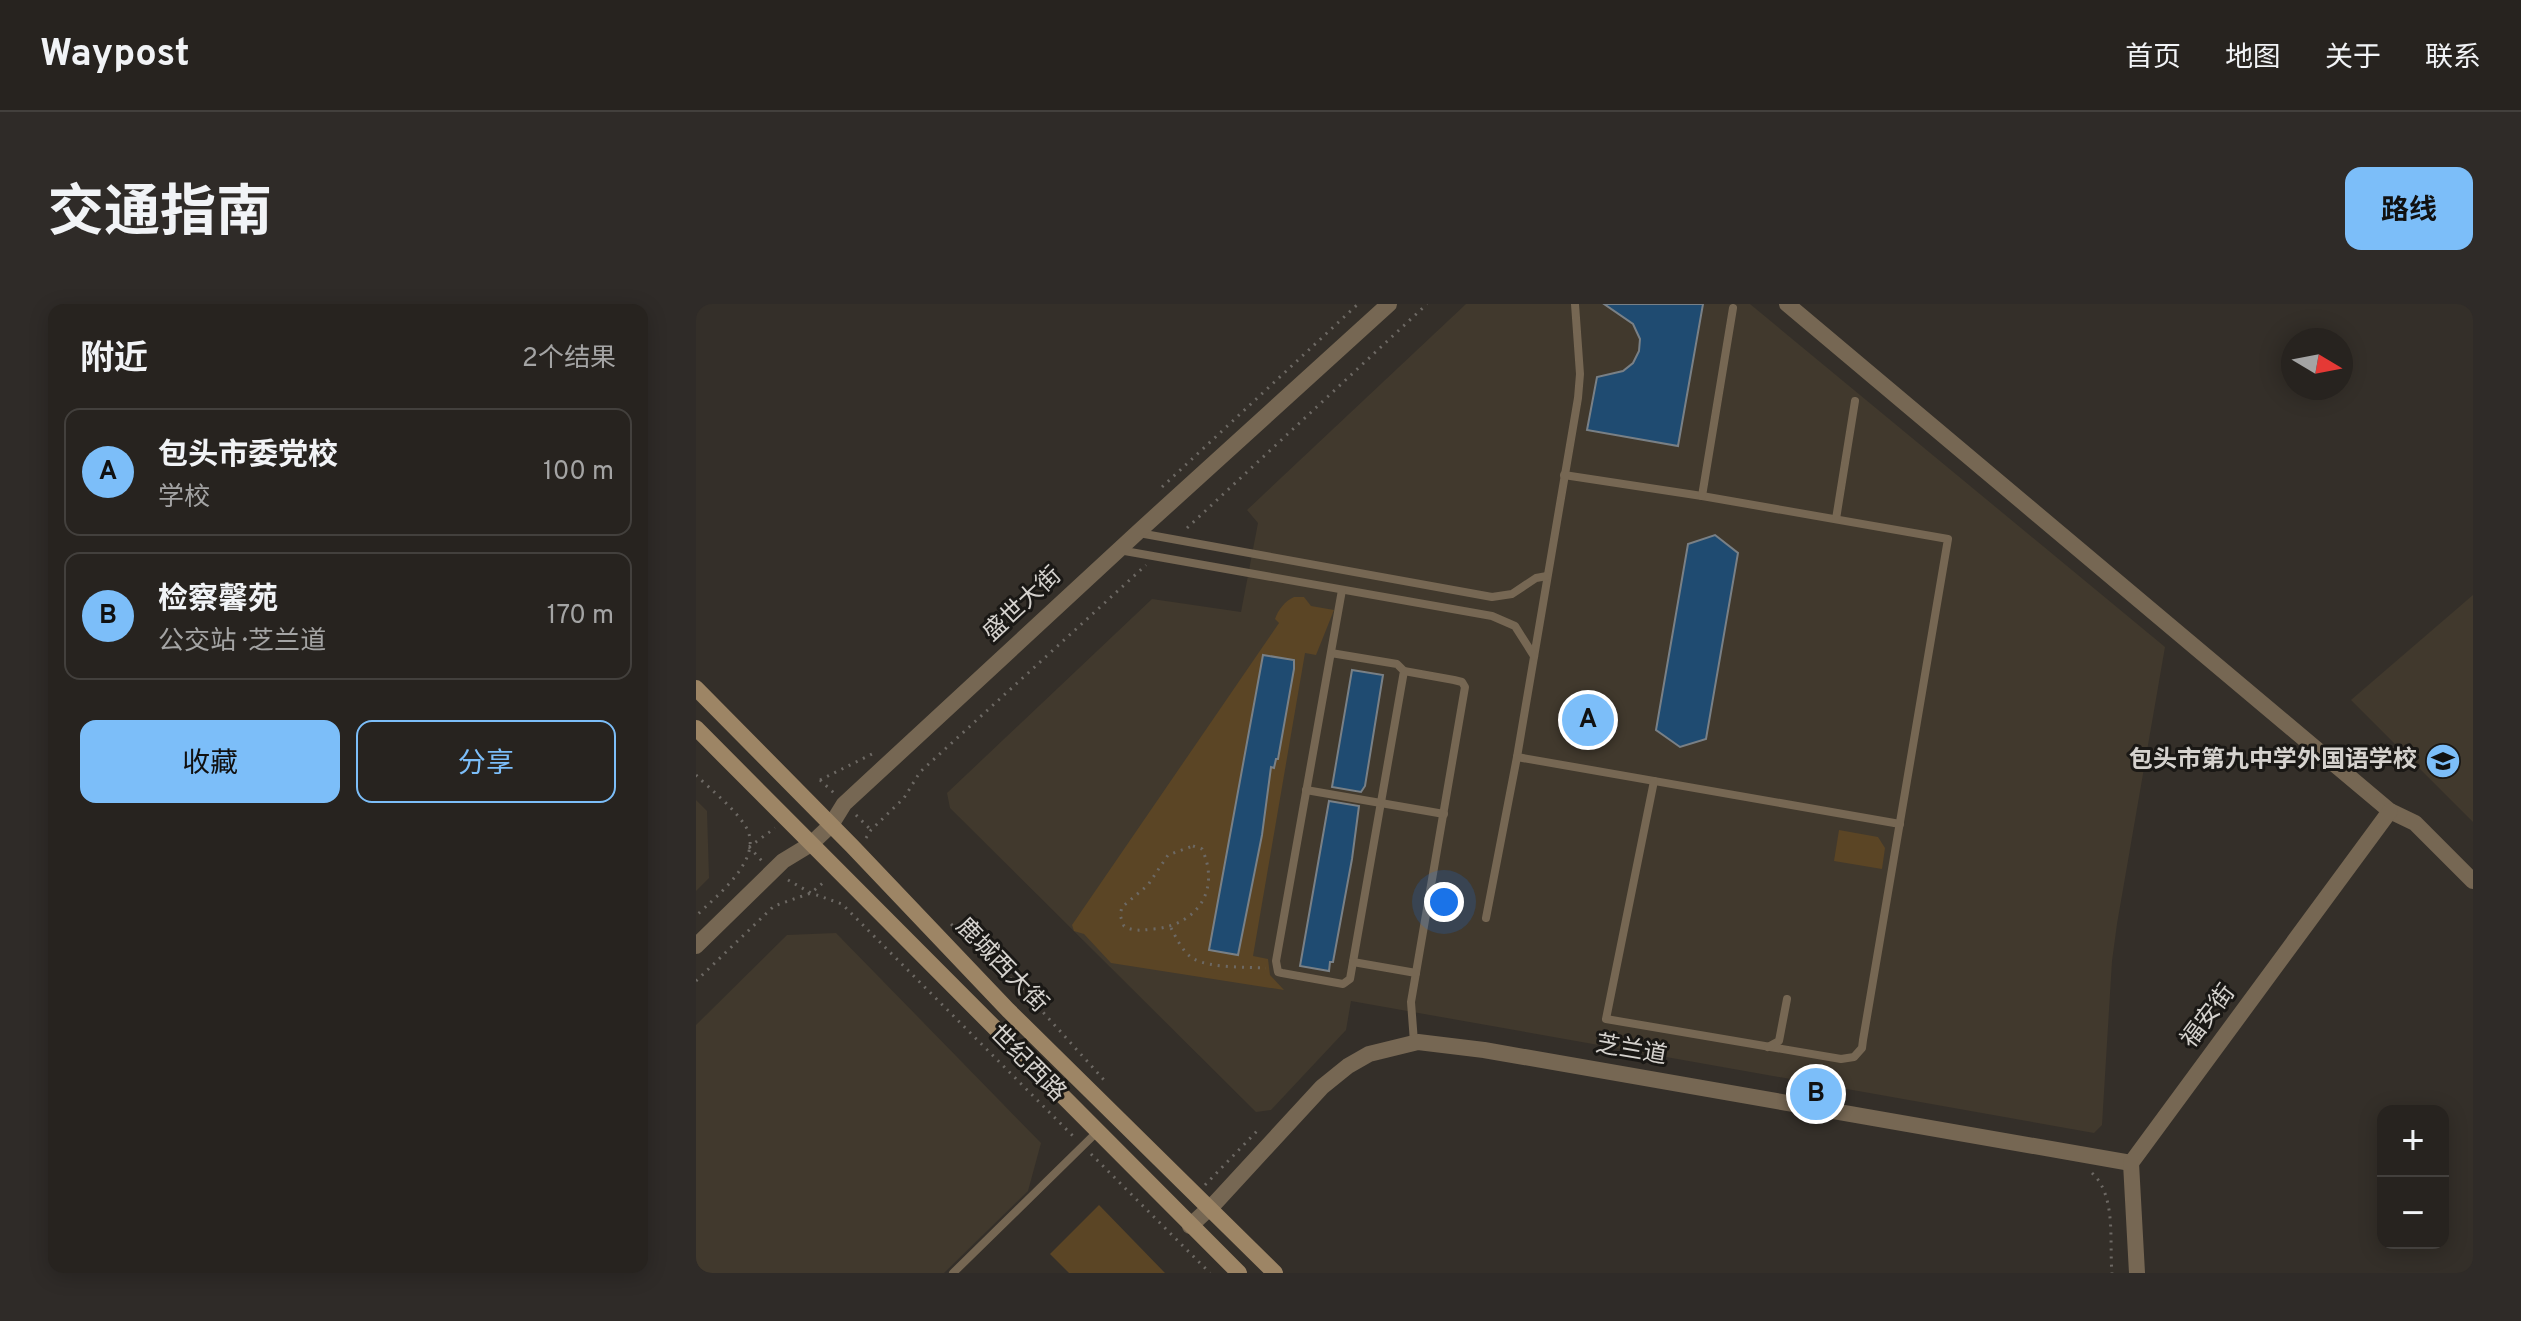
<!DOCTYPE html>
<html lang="zh">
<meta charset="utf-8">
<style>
body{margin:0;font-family:Overpass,"Noto Sans SC",sans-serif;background:#2f2b28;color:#f1f3f6}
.controls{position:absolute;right:24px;bottom:24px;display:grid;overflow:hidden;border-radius:16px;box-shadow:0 4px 20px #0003}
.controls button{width:72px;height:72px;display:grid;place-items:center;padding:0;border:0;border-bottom:2px solid #43403d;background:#27231f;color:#f1f3f6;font:40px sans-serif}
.compass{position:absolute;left:1585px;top:24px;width:72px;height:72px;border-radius:50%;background:#27231f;box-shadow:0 4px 20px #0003;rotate:100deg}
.you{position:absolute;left:748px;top:598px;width:28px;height:28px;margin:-20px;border:6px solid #fff;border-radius:50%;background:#1a73e8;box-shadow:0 0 0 12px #1a73e833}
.badge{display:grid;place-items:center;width:52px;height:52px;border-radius:50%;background:#7cbef9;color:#111;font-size:26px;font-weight:700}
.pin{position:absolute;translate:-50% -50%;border:4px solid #fff;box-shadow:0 2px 8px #0006}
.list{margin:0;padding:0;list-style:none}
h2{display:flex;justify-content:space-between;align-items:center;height:104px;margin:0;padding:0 32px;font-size:34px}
h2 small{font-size:26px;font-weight:400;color:#a4a4a4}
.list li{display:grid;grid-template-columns:52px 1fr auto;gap:24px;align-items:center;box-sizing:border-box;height:128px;margin:0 16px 16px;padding:0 16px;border:2px solid #43403d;border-radius:16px}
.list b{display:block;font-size:30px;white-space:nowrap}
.list p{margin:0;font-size:26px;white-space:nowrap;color:#a4a4a4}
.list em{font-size:26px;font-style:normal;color:#a4a4a4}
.actions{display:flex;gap:16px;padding:24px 32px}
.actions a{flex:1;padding:18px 0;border:2px solid #7cbef9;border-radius:16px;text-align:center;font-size:28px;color:#7cbef9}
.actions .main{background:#7cbef9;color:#111}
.map{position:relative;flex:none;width:1777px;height:969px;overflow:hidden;border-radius:16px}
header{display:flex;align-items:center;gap:48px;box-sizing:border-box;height:112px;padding:0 40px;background:#27231f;border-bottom:2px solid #43403d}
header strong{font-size:38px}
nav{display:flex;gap:44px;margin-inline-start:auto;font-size:28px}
.intro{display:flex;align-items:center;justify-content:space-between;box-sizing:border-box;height:192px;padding:0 48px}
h1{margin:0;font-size:56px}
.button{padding:20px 36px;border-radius:16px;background:#7cbef9;color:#111;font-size:28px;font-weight:700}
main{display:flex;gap:48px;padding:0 48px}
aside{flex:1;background:#27231f;border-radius:16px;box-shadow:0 4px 20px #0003}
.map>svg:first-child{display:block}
</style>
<header>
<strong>Waypost</strong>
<nav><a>首页</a><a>地图</a><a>关于</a><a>联系</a></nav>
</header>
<div class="intro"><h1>交通指南</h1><a class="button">路线</a></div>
<main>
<aside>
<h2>附近<small>2个结果</small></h2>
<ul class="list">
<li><span class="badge">A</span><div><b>包头市委党校</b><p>学校</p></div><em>100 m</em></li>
<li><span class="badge">B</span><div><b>检察馨苑</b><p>公交站 · 芝兰道</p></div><em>170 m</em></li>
</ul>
<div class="actions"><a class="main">收藏</a><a>分享</a></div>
</aside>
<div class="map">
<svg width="1777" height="969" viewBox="0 0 1777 969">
<rect width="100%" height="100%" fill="#342f29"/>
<g fill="#41392d">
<polygon points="770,0 1054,0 1469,343 1421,620 1416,657 1406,821 1398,829 655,697 650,726 575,806 560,808 254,504 251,489 456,295 545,308 562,219 551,206"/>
<polygon points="1777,291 1777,518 1655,396"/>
<polygon points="0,496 11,507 13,574 0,587"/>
<polygon points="140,629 345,839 332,887 248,969 0,969 0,721 91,631"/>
</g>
<g fill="#5b4525">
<path d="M 598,293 L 608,293 L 615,302 L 638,306 L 620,351 L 609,349 L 557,652 L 572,655 L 574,671 L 588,686 L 415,659 L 388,630 L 378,627 L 376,621 L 583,319 L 579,315 C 582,306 589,297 598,293 Z"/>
<polygon points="1143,526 1182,533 1189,544 1186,565 1138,557"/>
<polygon points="403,901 469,969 373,969 354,950"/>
</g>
<g fill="#1f4b71" stroke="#798086" stroke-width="2">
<polygon points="908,0 1007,0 982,142 891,126 901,73 927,67 937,59 943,47 944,35 937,20"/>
<polygon points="1019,231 1042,249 1010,435 984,443 960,426 992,240"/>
<polygon points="567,351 598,356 598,365 582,455 580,455 578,464 575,463 566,531 542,651 513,646"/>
<polygon points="656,366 687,371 669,482 665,488 636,483"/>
<polygon points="633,497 663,502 656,555 637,658 634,658 633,667 604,662"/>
</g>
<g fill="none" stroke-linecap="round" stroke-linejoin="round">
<g stroke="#6d6964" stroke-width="3" stroke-dasharray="2 6" stroke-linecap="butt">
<polyline points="466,183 662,0"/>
<polyline points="491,224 731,0"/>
<path d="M 0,471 C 15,486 36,502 48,520 C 72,553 20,592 0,612"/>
<polyline points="124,476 178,449"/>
<polyline points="124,476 138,489"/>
<polyline points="160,511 175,526"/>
<polyline points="170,534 175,526 208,494 224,468 450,261"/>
<path d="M 497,542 L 506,545 C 525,586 501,621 458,625 C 447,626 437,628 428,622 L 424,611 L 426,603 L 452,581 L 472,551 Z"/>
<polyline points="53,543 67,558"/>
<polyline points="53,543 79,524"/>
<polyline points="92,576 115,589 146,600 378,833"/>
<polyline points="255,620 327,686 409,777"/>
<path d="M 475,624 C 481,635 487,649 498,655 C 514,664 551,663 570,664"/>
<polyline points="0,677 78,602 115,589 129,577"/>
<polyline points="395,850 514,969"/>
<path d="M 1396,869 C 1421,892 1413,939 1416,969"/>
<polyline points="509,881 562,826"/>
</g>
<g stroke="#766753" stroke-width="8">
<polyline points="879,0 884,70 882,94 821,453 1204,520"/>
<polyline points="868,171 1006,192 1252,235 1167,736 1166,744 1158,753 1145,755 910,715 958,477"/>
<polyline points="1006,192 1037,4"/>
<polyline points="1140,215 1159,97"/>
<polyline points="443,229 796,293 816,290 840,274 851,272"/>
<polyline points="423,246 796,312 819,322 838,352"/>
<polyline points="635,349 701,360 708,367 654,675 647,680 586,669 582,668 580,657 646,286"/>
<polyline points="708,367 758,376 766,378 769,383 715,698 718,738"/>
<polyline points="610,486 748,510"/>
<polyline points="790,614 821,453"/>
<polyline points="657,658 720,669"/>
<polyline points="1072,743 1083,737 1091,695"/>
<polyline points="257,969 401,828"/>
</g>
<g stroke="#766753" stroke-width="16">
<polyline points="1091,0 1694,507 1719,519 1777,577"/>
<polyline points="0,642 87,557 115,540 135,521 148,500 441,229 693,0"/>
<polyline points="494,922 520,898 626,783 652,762 673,750 722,738 788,746 1435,859"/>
<polyline points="1441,969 1435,859 1694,507"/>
</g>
<g stroke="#9d8565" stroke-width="16">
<polyline points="0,384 156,542 312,706 579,969"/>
<polyline points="0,424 543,969"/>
</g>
</g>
<defs>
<g id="school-disc" transform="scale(1.8)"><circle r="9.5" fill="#7cbef9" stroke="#1a1815"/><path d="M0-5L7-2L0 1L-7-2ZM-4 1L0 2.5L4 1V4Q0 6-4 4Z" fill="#111"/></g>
</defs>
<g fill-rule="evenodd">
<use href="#school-disc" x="1747" y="457"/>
</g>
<g text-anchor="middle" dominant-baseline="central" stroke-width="6" stroke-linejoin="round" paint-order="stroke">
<g font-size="24" fill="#d5d2ce" stroke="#1a1815">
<text transform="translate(327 301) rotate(-43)">盛世大街</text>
<text transform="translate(305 662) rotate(46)">鹿城西大街</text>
<text transform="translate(1513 713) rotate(-53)">福安街</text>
<text transform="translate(935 747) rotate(10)">芝兰道</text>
<text transform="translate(331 760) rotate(45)">世纪西路</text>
</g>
<g font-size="24" font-weight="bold" fill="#d5d2ce" stroke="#1a1815" text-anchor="end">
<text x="1721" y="457">包头市第九中学外国语学校</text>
</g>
</g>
</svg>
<div class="controls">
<button>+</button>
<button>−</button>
</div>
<svg class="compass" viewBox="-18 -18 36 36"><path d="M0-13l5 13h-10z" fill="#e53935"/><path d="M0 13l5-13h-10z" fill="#a4a4a4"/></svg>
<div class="you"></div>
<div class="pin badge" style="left:892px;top:416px">A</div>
<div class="pin badge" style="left:1120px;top:790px">B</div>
</div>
</main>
